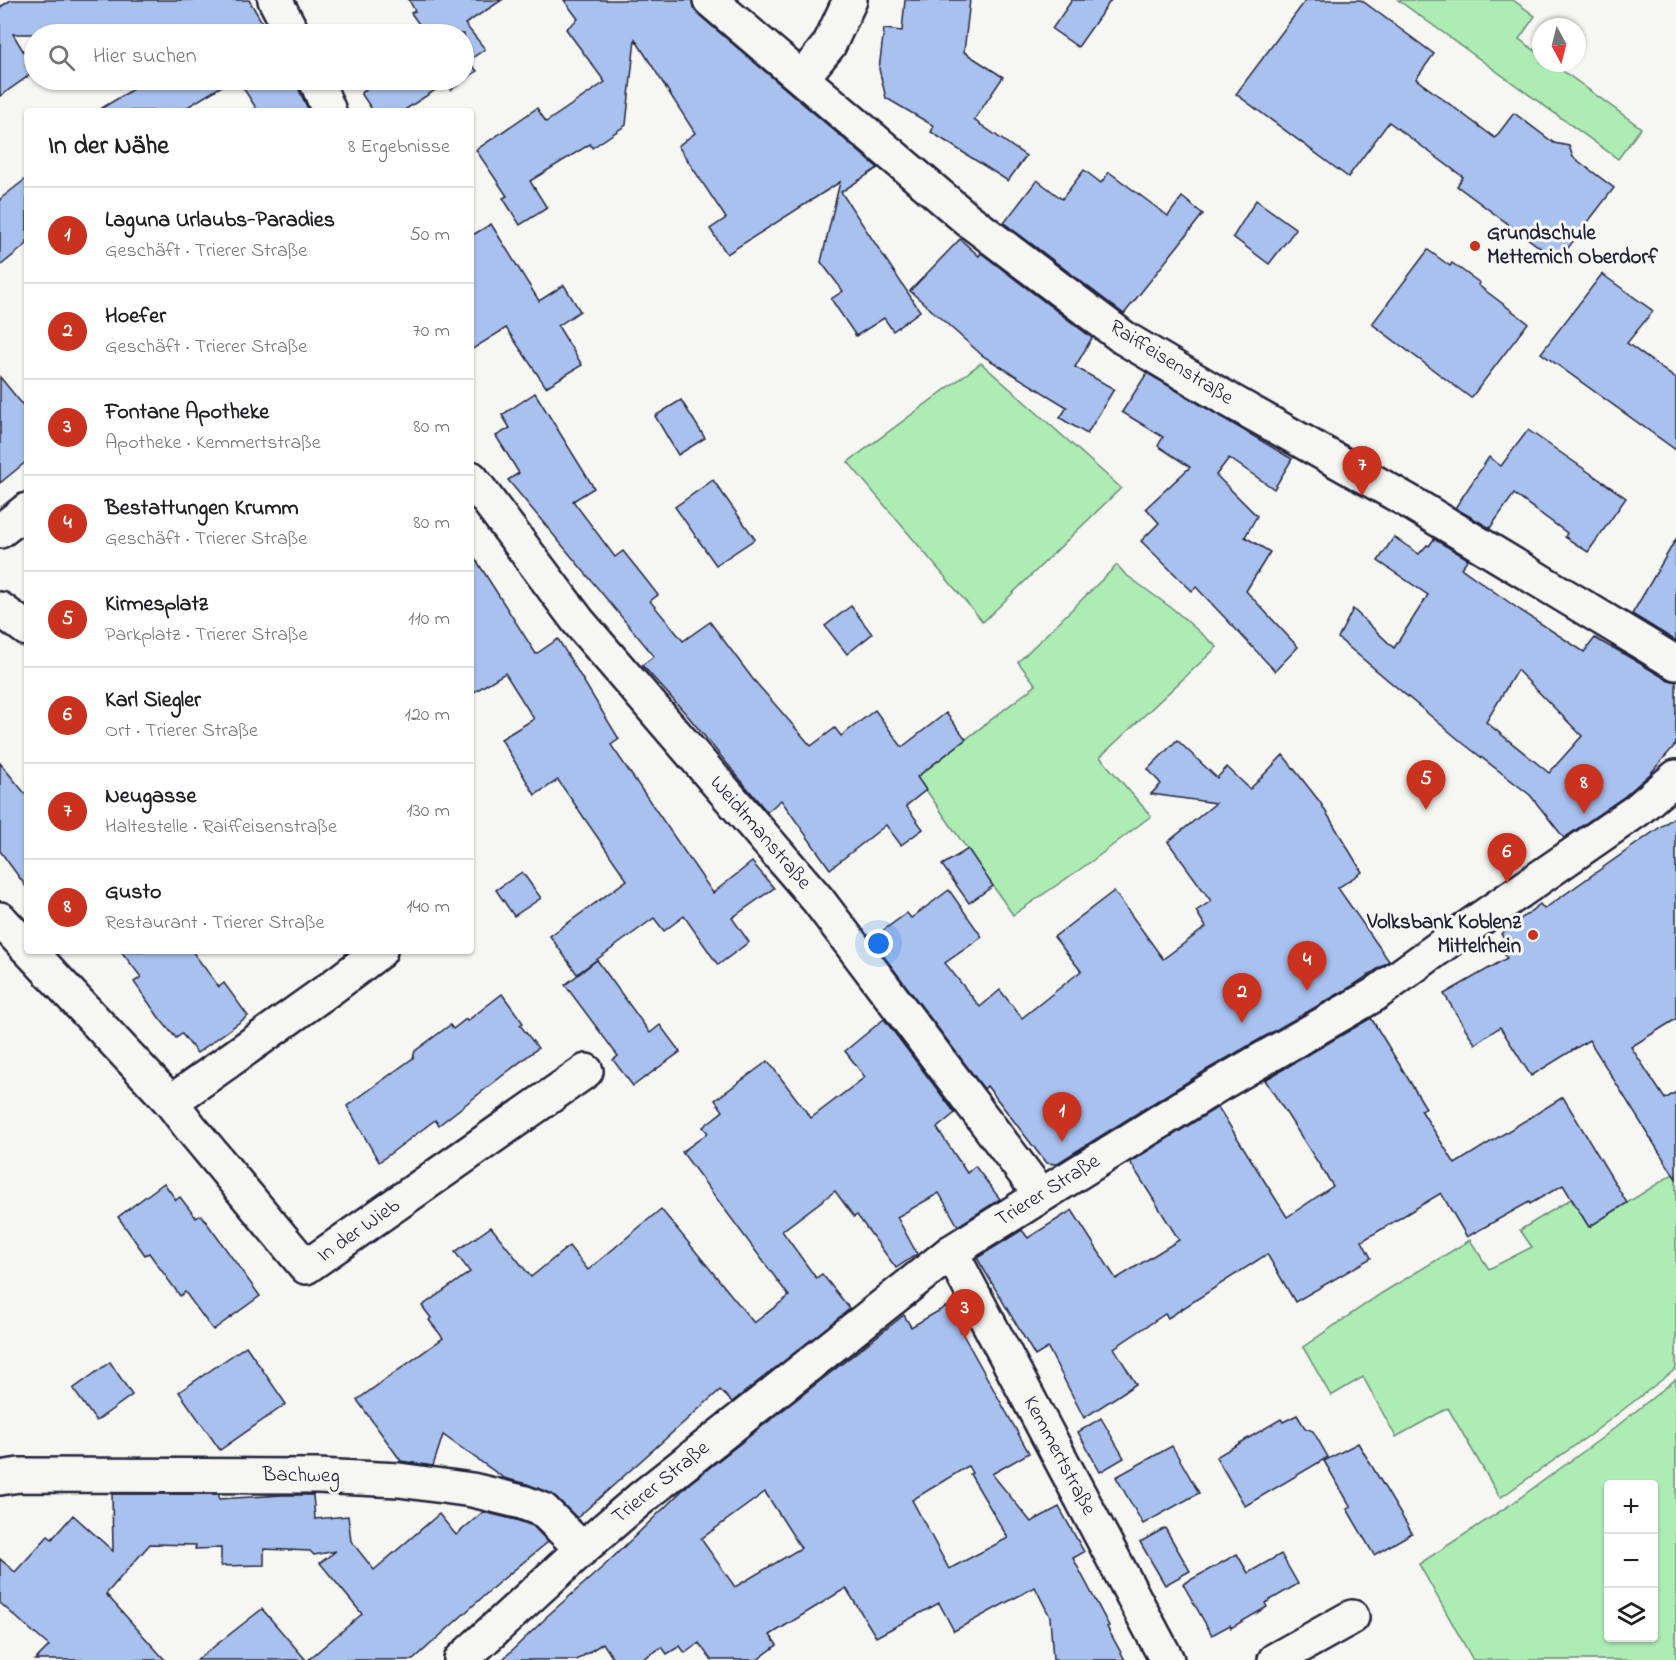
<!DOCTYPE html>
<html lang="de">
<meta charset="utf-8">
<style>
body{margin:0;font-family:"Indie Flower",sans-serif;background:#f2f2f2;color:#202124}
.controls{position:absolute;right:18px;bottom:18px;display:grid;overflow:hidden;border-radius:6px;box-shadow:0 2px 4px #0004}
.controls button{width:54px;height:54px;display:grid;place-items:center;padding:0;border:0;border-bottom:2px solid #e0e0e0;background:#fff;color:#202124;font:30px sans-serif}
.compass{position:absolute;left:1532px;top:18px;width:54px;height:54px;border-radius:50%;background:#fff;box-shadow:0 2px 4px #0004;rotate:173deg}
.you{position:absolute;left:879px;top:944px;width:21px;height:21px;margin:-15px;border:4px solid #fff;border-radius:50%;background:#1a73e8;box-shadow:0 0 0 9px #1a73e833}
.badge{display:grid;place-items:center;width:39px;height:39px;border-radius:50%;background:#c8321e;color:#fff;font-size:20px;font-weight:700}
.pin{position:absolute;translate:-50% -50px;filter:drop-shadow(0 2px 3px #0008)}
.pin::after{content:'';position:absolute;top:32px;width:21px;height:18px;background:inherit;clip-path:polygon(0 0,100% 0,50% 100%)}
.list{margin:0;padding:0;list-style:none}
h2{display:flex;justify-content:space-between;align-items:center;height:78px;margin:0;padding:0 24px;font-size:26px}
h2 small{font-size:20px;font-weight:400;color:#757577}
.list li{display:grid;grid-template-columns:39px 1fr auto;gap:18px;align-items:center;box-sizing:border-box;height:96px;padding:0 24px;border-top:2px solid #e0e0e0}
.list b{display:block;font-size:22px;white-space:nowrap}
.list p{margin:0;font-size:20px;white-space:nowrap;color:#757577}
.list em{font-size:20px;font-style:normal;color:#757577}
.icon{flex:none;width:33px;height:33px;fill:none;stroke:currentColor;stroke-width:2;stroke-linecap:round;stroke-linejoin:round}
.map{position:relative;flex:none;width:1676px;height:1660px;overflow:hidden}
.search{position:absolute;background:#fff;box-shadow:0 2px 4px #0004;left:24px;top:24px;width:450px;height:66px;display:flex;align-items:center;gap:15px;box-sizing:border-box;padding:0 21px;border-radius:33px;color:#757577;font-size:22px}
.panel{position:absolute;background:#fff;box-shadow:0 2px 4px #0004;left:24px;top:108px;width:450px;height:846px;border-radius:6px}
.map>svg:first-child{display:block}
</style>
<div class="map">
<svg width="1676" height="1660" viewBox="0 0 1676 1660">
<rect width="100%" height="100%" fill="#f6f6f2"/>
<filter id="ink" filterUnits="userSpaceOnUse"><feTurbulence type="fractalNoise" baseFrequency=".0167" numOctaves="2"/><feDisplacementMap in="SourceGraphic" scale="12" xChannelSelector="R" yChannelSelector="G"/><feConvolveMatrix kernelMatrix="1 2 1 2 8 2 1 2 1" color-interpolation-filters="sRGB"/></filter>
<g filter="url(#ink)">
<g fill="#adedb4" stroke="#688878" stroke-width="1.5" fill-rule="evenodd">
<polygon points="1398,0 1513,0 1535,16 1519,39 1541,55 1541,63 1552,63 1641,128 1618,159"/>
<polygon points="981,363 1121,488 983,622 848,462"/>
<polygon points="1117,565 1125,574 1173,609 1217,647 1100,757 1151,816 1092,861 1013,915 917,777 1036,685 1018,662"/>
<polygon points="1676,1172 1676,1369 1590,1435 1500,1498 1448,1408 1396,1437 1363,1377 1331,1396 1303,1347 1382,1293 1470,1240 1489,1269 1532,1247 1520,1230 1571,1199 1589,1227"/>
<path d="M 1676,1379 L 1676,1660 L 1473,1660 L 1419,1564 L 1510,1505 L 1602,1438 ZM 1654,1484 L 1654,1638 L 1608,1638 L 1608,1484 Z"/>
</g>
<g fill="#a8c1ef" stroke="#22223b" stroke-width="1.5" fill-rule="evenodd">
<polygon points="11,0 249,0 269,34 13,34 34,69 34,72 0,96 0,7"/>
<polygon points="409,0 502,0 465,24 485,49 468,61 477,71 451,90 446,83 403,111 373,111 361,93 381,80 464,80 464,34 426,34 411,13 415,11"/>
<polygon points="564,0 692,0 693,7 698,14 878,168 841,192 920,311 893,331 884,318 856,336 831,299 843,291 821,262 840,182 727,254 710,229 726,218 678,146 695,133 635,39 626,125 592,148 590,144 530,181 547,208 520,225 503,198 507,196 476,150 537,108 546,122 605,82 566,29 578,19"/>
<polygon points="905,0 970,0 964,52 1003,77 974,120 1026,156 1008,181 931,132 934,126 886,98 879,69 884,29 902,31"/>
<polygon points="1072,0 1111,0 1078,47 1052,29"/>
<polygon points="1306,0 1361,0 1434,54 1416,79 1495,138 1514,113 1554,143 1569,146 1573,157 1614,188 1558,261 1457,186 1463,177 1389,122 1348,177 1236,94"/>
<polygon points="148,80 232,80 181,111 97,111"/>
<polygon points="238,80 294,80 309,111 258,111"/>
<polygon points="1084,170 1101,183 1109,172 1168,216 1182,197 1203,214 1124,314 1004,223 1037,180 1062,199"/>
<polygon points="27,178 27,244 0,266 0,199"/>
<polygon points="1256,200 1296,229 1269,264 1233,237"/>
<polygon points="491,224 539,301 564,285 580,311 558,326 582,365 546,387 506,328 471,350 471,236"/>
<polygon points="960,239 979,256 981,253 1092,338 1075,367 1114,389 1087,434 1060,418 1067,407 983,356 910,291"/>
<polygon points="1428,250 1450,266 1452,263 1480,283 1478,285 1528,323 1471,398 1372,324"/>
<polygon points="1602,274 1653,311 1627,343 1676,379 1676,450 1541,353"/>
<polygon points="1147,373 1292,459 1274,489 1229,458 1216,475 1257,516 1245,537 1270,552 1246,591 1298,647 1275,671 1196,587 1192,591 1141,541 1159,523 1146,508 1190,467 1158,446 1163,437 1122,412"/>
<polygon points="0,377 27,410 27,461 0,483"/>
<polygon points="535,393 594,488 573,501 615,557 623,551 643,576 658,595 650,601 683,641 710,622 752,678 811,746 835,728 841,736 875,710 902,747 946,713 966,739 917,777 926,790 906,806 923,829 901,845 886,825 830,869 781,800 767,812 687,715 642,665 654,656 508,480 519,473 496,436 510,428 502,415"/>
<polygon points="681,400 705,438 678,455 655,416"/>
<polygon points="1528,430 1626,498 1588,552 1565,537 1567,533 1514,494 1490,528 1455,508 1489,457 1501,466"/>
<polygon points="713,480 755,539 716,565 675,507"/>
<path d="M 1394,537 L 1419,554 L 1427,545 L 1429,546 L 1434,539 L 1468,559 L 1461,568 L 1520,610 L 1584,652 L 1595,638 L 1612,648 L 1612,647 L 1666,679 L 1676,682 L 1676,744 L 1650,774 L 1625,796 L 1564,838 L 1530,795 L 1464,744 L 1338,638 L 1353,609 L 1394,648 L 1428,595 L 1378,561 ZM 1517,670 L 1582,736 L 1549,773 L 1486,722 Z"/>
<polygon points="1676,539 1676,641 1632,614"/>
<polygon points="471,552 536,654 558,639 619,739 611,745 713,893 752,862 774,888 732,918 749,942 718,965 684,916 664,931 654,918 577,974 550,936 627,880 558,780 535,795 501,739 534,719 505,673 471,694"/>
<polygon points="851,606 872,634 847,654 825,626"/>
<polygon points="1177,740 1217,778 1227,767 1250,789 1283,755 1320,802 1362,872 1338,888 1389,961 1352,986 1208,1069 1056,1164 1046,1163 987,1086 984,1089 879,950 885,946 877,935 907,913 911,918 949,890 982,937 945,963 980,1007 1000,990 1022,1018 1081,971 1054,937 1114,891 1163,959 1206,927 1196,911 1211,901 1168,842 1216,803 1151,794 1161,784 1148,769"/>
<polygon points="0,763 27,796 27,888 0,851"/>
<polygon points="1676,816 1676,1019 1631,1047 1665,1099 1676,1092 1676,1179 1589,1040 1531,1076 1500,1027 1475,1044 1444,994 1507,958 1497,944 1504,939 1501,934 1540,904 1544,909"/>
<polygon points="968,849 993,886 969,903 942,865"/>
<polygon points="522,872 541,898 514,916 496,890"/>
<polygon points="121,951 192,951 219,987 224,983 248,1016 197,1053 182,1034 176,1038 160,1019 134,982 141,977"/>
<polygon points="597,960 650,1033 660,1025 680,1052 633,1086 613,1060 618,1056 565,985"/>
<polygon points="502,994 523,1023 520,1025 538,1048 439,1125 435,1120 379,1162 347,1106 413,1058 415,1051 450,1025 453,1029 466,1019 467,1021"/>
<polygon points="1371,1018 1426,1108 1421,1110 1455,1164 1563,1097 1627,1203 1589,1227 1563,1185 1530,1204 1529,1202 1467,1237 1441,1193 1362,1241 1371,1258 1295,1302 1267,1254 1168,1318 1165,1314 1114,1348 1136,1384 1084,1418 1048,1348 1035,1356 977,1258 1022,1230 1028,1238 1072,1210 1116,1279 1179,1240 1130,1162 1218,1107 1287,1217 1333,1186 1265,1080"/>
<polygon points="884,1019 955,1113 937,1128 967,1173 975,1166 1000,1199 958,1226 939,1193 897,1217 917,1254 896,1268 857,1215 854,1217 835,1191 782,1231 816,1278 822,1274 850,1309 732,1402 720,1390 577,1518 556,1497 550,1493 527,1484 504,1478 443,1435 433,1466 401,1461 357,1400 443,1338 429,1320 431,1318 422,1306 470,1272 455,1252 491,1227 531,1277 569,1246 588,1270 661,1209 754,1323 789,1296 682,1152 708,1133 703,1127 723,1111 715,1100 768,1061 811,1118 865,1077 845,1051"/>
<polygon points="164,1183 176,1200 180,1197 196,1218 201,1215 260,1296 213,1330 185,1292 180,1296 149,1253 145,1255 118,1217"/>
<path d="M 947,1306 L 1029,1453 L 992,1474 L 1031,1522 L 1059,1507 L 1084,1552 L 1073,1558 L 1109,1626 L 1107,1627 L 1125,1660 L 1053,1660 L 1050,1617 L 1035,1587 L 954,1631 L 939,1603 L 876,1637 L 846,1588 L 770,1635 L 777,1645 L 757,1660 L 711,1660 L 699,1643 L 685,1653 L 680,1646 L 667,1654 L 662,1647 L 641,1660 L 614,1660 L 603,1643 L 577,1660 L 502,1660 L 546,1618 L 546,1617 L 605,1565 L 690,1483 L 904,1315 L 911,1327 ZM 968,1466 L 972,1473 L 970,1474 L 1008,1538 L 949,1569 L 912,1500 ZM 765,1492 L 801,1548 L 735,1587 L 701,1539 Z"/>
<polygon points="246,1346 286,1404 220,1450 179,1392"/>
<polygon points="110,1362 132,1395 96,1421 73,1389"/>
<polygon points="1297,1415 1305,1428 1313,1431 1328,1457 1245,1506 1216,1457 1281,1419 1283,1422"/>
<polygon points="1101,1418 1124,1458 1100,1472 1078,1432"/>
<polygon points="1358,1443 1412,1533 1374,1555 1347,1509 1351,1507 1324,1461"/>
<polygon points="1172,1446 1199,1493 1143,1524 1116,1477"/>
<polygon points="112,1494 219,1494 219,1499 282,1495 313,1495 315,1519 348,1516 351,1541 374,1570 439,1514 456,1535 483,1512 516,1520 533,1526 548,1542 497,1584 413,1660 308,1660 362,1614 320,1563 336,1551 314,1555 310,1551 264,1549 264,1565 221,1566 221,1548 195,1549 196,1545 150,1544 106,1594 165,1660 35,1660 49,1646 0,1603 0,1559 15,1572 48,1536 52,1539 73,1515 113,1551"/>
<polygon points="1165,1528 1190,1571 1165,1585 1140,1542"/>
<polygon points="1237,1554 1248,1573 1281,1554 1298,1584 1265,1603 1267,1607 1231,1628 1230,1625 1212,1635 1183,1584"/>
<polygon points="262,1609 306,1660 197,1660"/>
</g>
<g fill="none" stroke-linecap="round" stroke-linejoin="round">
<g stroke="#22223b" stroke-width="38">
<g id="minor">
<polyline points="275,0 293,34"/>
<polyline points="710,0 967,219 1124,338 1222,396 1408,501 1676,663"/>
<polyline points="802,78 829,45 850,0"/>
<polyline points="316,80 329,111"/>
<polyline points="471,478 578,621 818,900 1041,1195"/>
<polyline points="0,531 27,510"/>
<polyline points="0,609 27,629"/>
<polyline points="0,919 27,948"/>
<polyline points="30,951 171,1102 190,1127 306,1267 586,1071"/>
<polyline points="171,1102 331,988 380,951"/>
<polyline points="951,1252 1167,1660"/>
<polyline points="0,1478 19,1475 317,1476 399,1480 472,1490 522,1502 543,1510 582,1549"/>
<polyline points="461,1660 582,1549 640,1499 951,1252 1218,1085 1374,995 1451,939 1636,811 1676,777"/>
<polyline points="1275,1660 1352,1617"/>
</g>
</g>
<use href="#minor" stroke="#f6f6f2" stroke-width="33"/>
</g>
</g>
<g fill="#c8321e" stroke="#f6f6f2" stroke-width="2">
<circle cx="1475" cy="246" r="6"/>
<circle cx="1533" cy="935" r="6"/>
</g>
<g text-anchor="middle" dominant-baseline="central" stroke-width="6" stroke-linejoin="round" paint-order="stroke">
<g font-size="21" font-weight="bold" fill="#22223b" stroke="#f6f6f2" text-anchor="start">
<text x="1487" y="234">Grundschule<tspan x="1487" dy="24">Metternich Oberdorf</tspan></text>
<text x="1521" y="923" text-anchor="end">Volksbank Koblenz<tspan x="1521" dy="24">Mittelrhein</tspan></text>
</g>
<g font-size="21" fill="#22223b" stroke="#f6f6f2">
<text transform="translate(1171 363) rotate(32)">Raiffeisenstraße</text>
<text transform="translate(760 833) rotate(49)">Weidtmanstraße</text>
<text transform="translate(1048 1191) rotate(-32)">Trierer Straße</text>
<text transform="translate(359 1231) rotate(-35)">In der Wieb</text>
<text transform="translate(1059 1456) rotate(62)">Kemmertstraße</text>
<text transform="translate(301 1476) rotate(1)">Bachweg</text>
<text transform="translate(661 1483) rotate(-39)">Trierer Straße</text>
</g>
</g>
</svg>
<div class="controls">
<button>+</button>
<button>−</button>
<button><svg class="icon" aria-label="layers" viewBox="0 0 24 24"><path d="M12 4l9 5-9 5-9-5zM3 14l9 5 9-5"/></svg></button>
</div>
<svg class="compass" viewBox="-18 -18 36 36"><path d="M0-13l5 13h-10z" fill="#e53935"/><path d="M0 13l5-13h-10z" fill="#757577"/></svg>
<div class="you"></div>
<div class="pin badge" style="left:1062px;top:1142px">1</div>
<div class="pin badge" style="left:1242px;top:1023px">2</div>
<div class="pin badge" style="left:965px;top:1339px">3</div>
<div class="pin badge" style="left:1307px;top:991px">4</div>
<div class="pin badge" style="left:1426px;top:810px">5</div>
<div class="pin badge" style="left:1507px;top:883px">6</div>
<div class="pin badge" style="left:1362px;top:496px">7</div>
<div class="pin badge" style="left:1584px;top:814px">8</div>
<div class="search"><svg class="icon" aria-label="search" viewBox="0 0 24 24"><circle cx="10" cy="10" r="6"/><path d="M15 15l6 6"/></svg>Hier suchen</div>
<section class="panel">
<h2>In der Nähe<small>8 Ergebnisse</small></h2>
<ul class="list">
<li><span class="badge">1</span><div><b>Laguna Urlaubs-Paradies</b><p>Geschäft · Trierer Straße</p></div><em>50 m</em></li>
<li><span class="badge">2</span><div><b>Hoefer</b><p>Geschäft · Trierer Straße</p></div><em>70 m</em></li>
<li><span class="badge">3</span><div><b>Fontane Apotheke</b><p>Apotheke · Kemmertstraße</p></div><em>80 m</em></li>
<li><span class="badge">4</span><div><b>Bestattungen Krumm</b><p>Geschäft · Trierer Straße</p></div><em>80 m</em></li>
<li><span class="badge">5</span><div><b>Kirmesplatz</b><p>Parkplatz · Trierer Straße</p></div><em>110 m</em></li>
<li><span class="badge">6</span><div><b>Karl Siegler</b><p>Ort · Trierer Straße</p></div><em>120 m</em></li>
<li><span class="badge">7</span><div><b>Neugasse</b><p>Haltestelle · Raiffeisenstraße</p></div><em>130 m</em></li>
<li><span class="badge">8</span><div><b>Gusto</b><p>Restaurant · Trierer Straße</p></div><em>140 m</em></li>
</ul>
</section>
</div>
